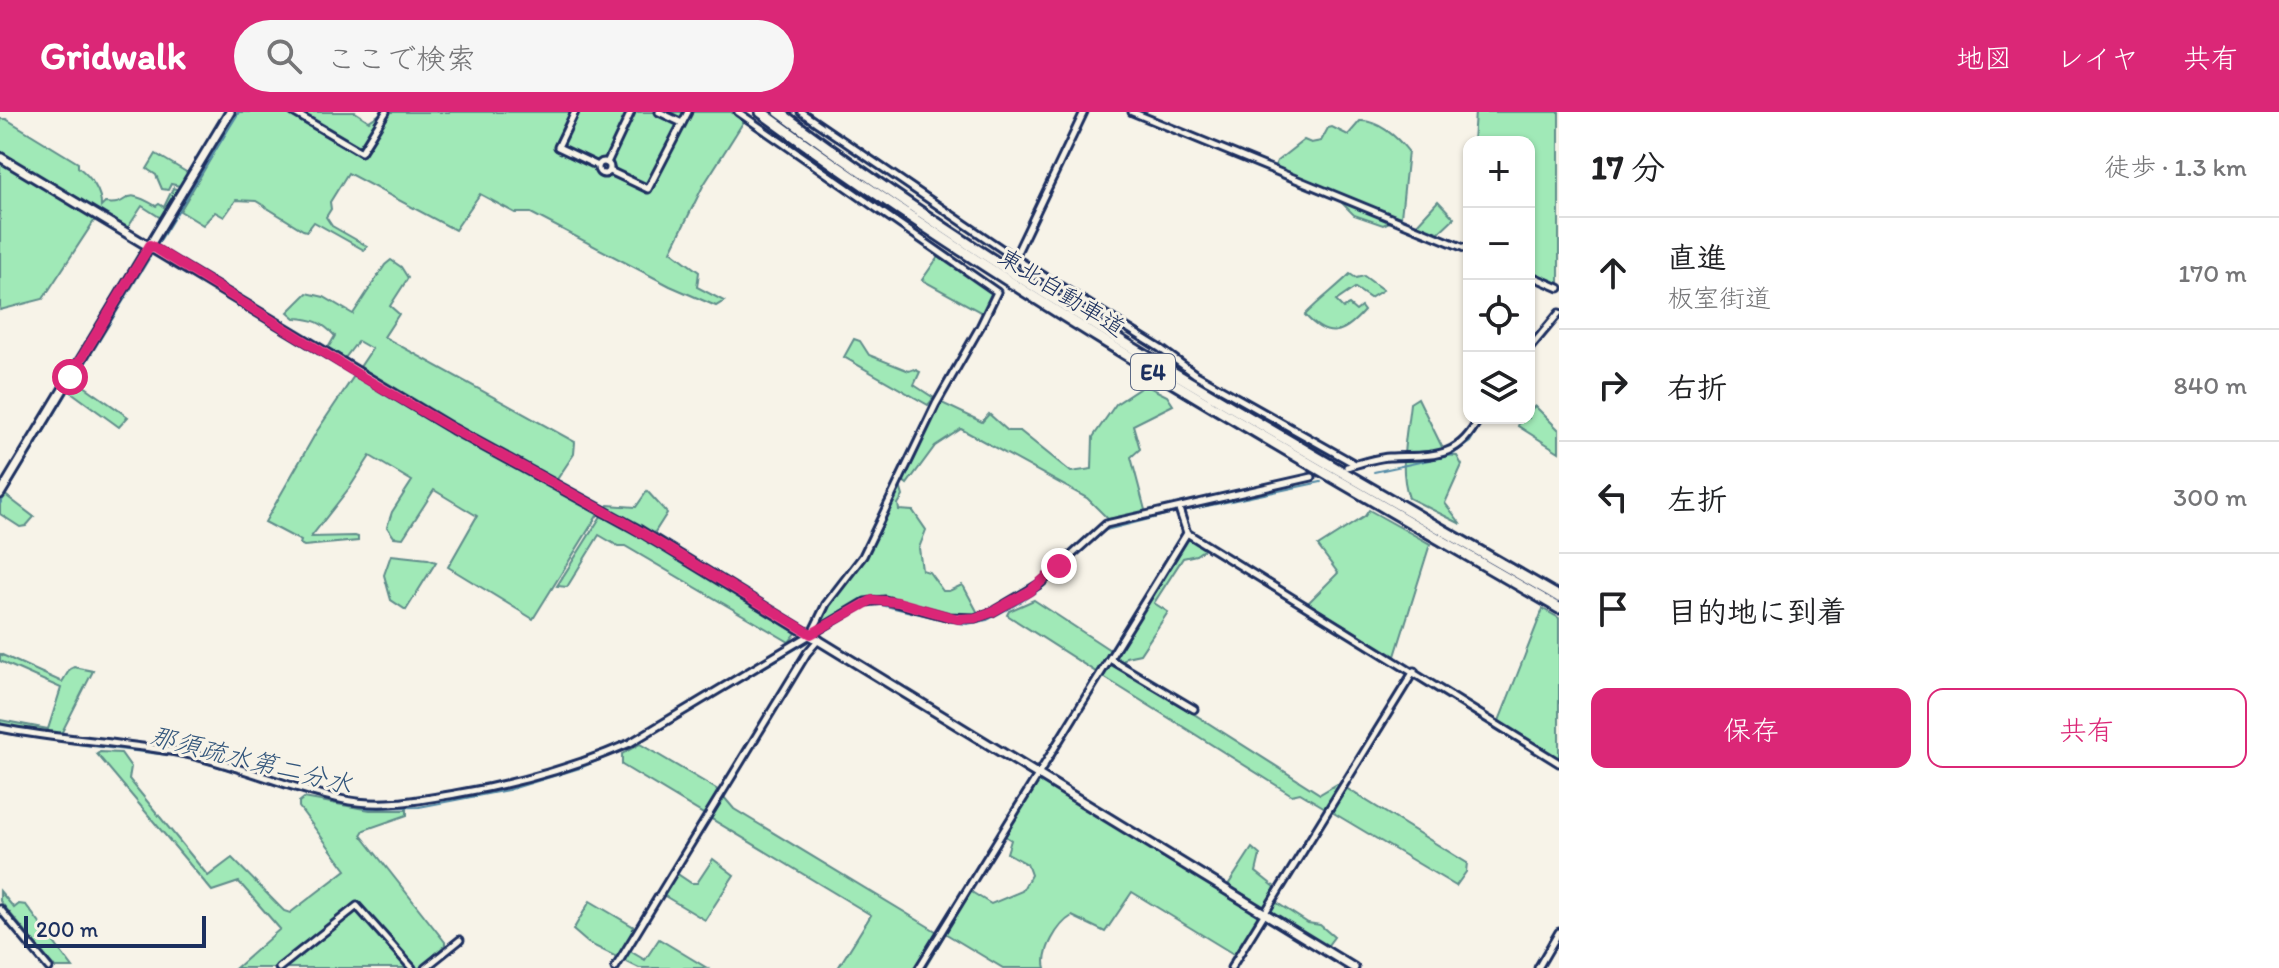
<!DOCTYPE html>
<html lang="ja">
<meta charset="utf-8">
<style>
body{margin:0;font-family:Itim,"Klee One",sans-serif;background:#f6f6f6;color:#202124}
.controls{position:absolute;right:24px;top:24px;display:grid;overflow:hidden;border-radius:16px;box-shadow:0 2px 6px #0004}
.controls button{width:72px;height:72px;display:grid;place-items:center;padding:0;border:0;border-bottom:2px solid #e0e0e0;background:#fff;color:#202124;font:40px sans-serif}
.scale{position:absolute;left:24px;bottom:20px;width:182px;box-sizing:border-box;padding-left:8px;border:4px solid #1b2f5e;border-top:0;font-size:22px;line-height:28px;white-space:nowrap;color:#1b2f5e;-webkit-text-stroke:6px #f7f3e8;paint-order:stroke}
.stop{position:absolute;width:24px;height:24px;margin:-18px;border:6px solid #db2777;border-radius:50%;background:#fff}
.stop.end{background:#db2777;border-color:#fff;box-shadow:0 2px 8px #0008}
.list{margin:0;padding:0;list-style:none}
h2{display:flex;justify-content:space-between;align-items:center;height:104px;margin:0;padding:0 32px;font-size:34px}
h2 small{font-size:26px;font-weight:400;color:#757577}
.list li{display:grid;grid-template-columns:52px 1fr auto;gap:24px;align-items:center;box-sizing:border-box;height:112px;padding:0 32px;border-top:2px solid #e0e0e0}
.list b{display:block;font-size:30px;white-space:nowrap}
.list p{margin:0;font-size:26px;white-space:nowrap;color:#757577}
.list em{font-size:26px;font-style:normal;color:#757577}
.actions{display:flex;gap:16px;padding:24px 32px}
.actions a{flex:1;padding:18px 0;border:2px solid #db2777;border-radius:16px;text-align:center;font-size:28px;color:#db2777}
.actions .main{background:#db2777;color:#fff}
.icon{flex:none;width:44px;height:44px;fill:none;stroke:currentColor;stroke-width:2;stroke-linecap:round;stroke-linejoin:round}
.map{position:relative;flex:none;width:1559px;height:856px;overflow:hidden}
header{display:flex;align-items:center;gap:48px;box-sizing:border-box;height:112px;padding:0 40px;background:#db2777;color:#fff}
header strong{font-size:38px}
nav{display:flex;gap:44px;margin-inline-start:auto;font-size:28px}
.search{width:560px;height:72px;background:#f6f6f6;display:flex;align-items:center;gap:20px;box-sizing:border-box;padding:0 28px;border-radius:44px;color:#757577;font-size:30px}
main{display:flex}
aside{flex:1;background:#fff}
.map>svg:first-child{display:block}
</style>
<header>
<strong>Gridwalk</strong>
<div class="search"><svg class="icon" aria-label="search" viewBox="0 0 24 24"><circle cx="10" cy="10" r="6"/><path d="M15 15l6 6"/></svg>ここで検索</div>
<nav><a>地図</a><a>レイヤ</a><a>共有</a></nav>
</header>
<main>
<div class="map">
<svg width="1559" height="856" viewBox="0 0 1559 856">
<rect width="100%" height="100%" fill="#f7f3e8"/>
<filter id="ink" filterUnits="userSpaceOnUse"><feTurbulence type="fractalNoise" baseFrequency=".0125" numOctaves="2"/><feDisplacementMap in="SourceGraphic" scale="16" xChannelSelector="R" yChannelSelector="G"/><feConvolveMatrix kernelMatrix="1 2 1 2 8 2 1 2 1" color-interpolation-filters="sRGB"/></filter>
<g filter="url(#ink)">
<g fill="#a0e9b7" stroke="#5e8c8a" stroke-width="2">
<polygon points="238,0 355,0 369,9 383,0 731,0 744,9 703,74 671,139 699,160 697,175 724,189 716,194 670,174 531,101 515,101 480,82 455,118 348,61 330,90 331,97 326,105 332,114 367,134 364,138 314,110 307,119 303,118 256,89 236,88 224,105 215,100 203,113 180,99"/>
<polygon points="1475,0 1559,0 1559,178 1529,166 1529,30 1473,30"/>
<path d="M 0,7 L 6,7 L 78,51 L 78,55 C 91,65 102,80 101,95 L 105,91 C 134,95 118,72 156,94 L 159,92 L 164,95 L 173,76 L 179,78 L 161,106 L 142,94 L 127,117 L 0,41 Z"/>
<path d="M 1360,9 C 1378,8 1397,25 1408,39 L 1401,105 L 1383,113 L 1354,103 L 1329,78 L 1275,54 L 1277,49 L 1304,28 L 1311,31 L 1321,29 L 1328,16 L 1332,15 L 1348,23 Z"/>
<polygon points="156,42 188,61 180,74 171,72 168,78 162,77 156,63 147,57"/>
<polygon points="0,49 96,106 43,187 0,198"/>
<polygon points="1438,89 1454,106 1436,123 1417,114 1417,112"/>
<polygon points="938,145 993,181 982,201 922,168"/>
<path d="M 391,148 L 401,155 L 408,166 L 390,194 L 399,202 L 384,225 L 575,330 L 574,342 L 554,372 L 600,399 L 533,507 L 448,455 L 477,404 L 434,378 L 403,426 L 394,425 L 387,415 L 392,400 L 412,369 L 370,344 L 350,375 L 311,425 L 355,424 L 358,425 L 358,429 L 304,434 L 300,432 L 301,429 L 265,410 L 317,319 L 372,237 L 358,229 L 345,246 L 328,236 L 335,224 C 322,210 313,207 295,206 L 288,200 L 307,181 L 324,185 L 353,202 L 385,153 Z"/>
<path d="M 1350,162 L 1356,166 L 1364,164 L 1383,178 L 1370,186 L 1355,176 L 1336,189 L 1343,196 L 1349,193 L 1356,199 L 1361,195 L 1364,199 C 1343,223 1328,228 1305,203 C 1320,187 1335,177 1350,162 Z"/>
<polygon points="854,227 860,229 869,243 909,259 914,257 920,260 914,273 934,286 928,293 844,245"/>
<polygon points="77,269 128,305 119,315 71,280"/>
<polygon points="1145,273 1167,284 1173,293 1133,313 1140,337 1131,345 1145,398 1142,401 1108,407 1087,386 961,317 935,334 907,372 902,368 940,290 982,310 989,302 1008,319 1020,319 1071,360 1092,357 1093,325 1116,292"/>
<path d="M 1418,286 L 1446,343 L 1457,344 L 1462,353 L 1445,391 L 1461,412 L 1409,386 C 1398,356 1407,321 1410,291 Z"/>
<polygon points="1535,294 1559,318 1559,340 1518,314 1521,306 1529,306 1529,299"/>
<polygon points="901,377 903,384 898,392 899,398 913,399 926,418 919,436 922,458 929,460 943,479 949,479 962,473 964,475 979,503 956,505 911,491 871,485 818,513 828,492 865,443 897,378"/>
<polygon points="647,379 667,401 648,431 680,447 796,521 789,530 625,434 618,434 599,423 567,475 557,474 608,393 636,395"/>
<polygon points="4,382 34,405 26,414 20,415 0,402 0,389"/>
<polygon points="1369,398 1430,432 1395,544 1308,491 1338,461 1318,434 1365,404"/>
<polygon points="1187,425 1206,436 1196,443 1183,446 1154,491 1168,500 1140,542 1126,545 1120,555 1320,682 1337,672 1341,673 1467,751 1466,760 1456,774 1300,681 1292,683 1102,564"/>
<polygon points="391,443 428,447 436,450 406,498 391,488 384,463"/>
<polygon points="1034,488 1110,538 1096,560 1007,503 1009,499"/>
<polygon points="1543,497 1559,506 1559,646 1499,609"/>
<polygon points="0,542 62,570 70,557 74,555 93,559 60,624 0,613 0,608 48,617 61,576 0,549"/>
<polygon points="640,632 718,678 734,697 944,824 925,856 838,856 871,803 622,653 622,642"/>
<polygon points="100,640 121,641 131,655 129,667 208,764 232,746 284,799 290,801 346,758 299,695 299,690 304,686 370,698 407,698 407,703 364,718 361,723 445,830 445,833 430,847 437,856 236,856 280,817 239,770 212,779 97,642"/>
<path d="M 1043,667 L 1262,800 L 1235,843 L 1132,780 L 1105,820 L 1072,804 C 1058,812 1041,840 1046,856 L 1003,856 L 943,820 L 970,779 L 991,792 L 1022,779 L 1031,763 L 1027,752 L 1007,741 L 1011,728 L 1005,724 L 1038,669 Z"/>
<polygon points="1252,736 1260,743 1256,760 1275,775 1271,787 1308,811 1320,813 1334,825 1328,833 1324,833 1228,773"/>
<polygon points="713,747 734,763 705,808 663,783 676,761 691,771 697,771"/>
<polygon points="0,779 14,796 19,792 26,793 73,856 55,856 0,789"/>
<polygon points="590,789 634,815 625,836 645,848 659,827 707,856 639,856 588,831 573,818"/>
</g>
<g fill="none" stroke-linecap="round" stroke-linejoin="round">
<g stroke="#558ca7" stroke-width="2">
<polyline points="156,135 239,0"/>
<polyline points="1529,242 1559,206"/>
<polyline points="1374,360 1452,343 1470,330 1484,306"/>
<polyline points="0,392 153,140"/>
<polyline points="1183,399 1321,370"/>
<polyline points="816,524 869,493 877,492 958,511 967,512 987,508 1022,489 1043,475 1091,429 1106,418 1177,400"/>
<polyline points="0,619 84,633 185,645 346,692 368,696 419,695 508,678 580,656 628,636 811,528"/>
</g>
<g stroke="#1b2f5e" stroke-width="11">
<g id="street">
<polyline points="293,0 361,40 386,0"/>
<polyline points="575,0 558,35 598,54"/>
<polyline points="659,0 682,11"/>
<polyline points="738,0 997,180 980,215 936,292 863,444 826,492 812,521"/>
<polyline points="801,0 1015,146 1161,237 1195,262 1355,352"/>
<polyline points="1132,0 1469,138"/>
<circle cx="604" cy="56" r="6"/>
<polyline points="607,51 631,0"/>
<polyline points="610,59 648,77 688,0"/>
<polyline points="1012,151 1084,0"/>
<polyline points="1529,163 1559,176"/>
<polyline points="1529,237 1559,201"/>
<path d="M 1347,355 C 1360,351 1375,346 1389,345 C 1431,343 1458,349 1479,306"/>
<polyline points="1179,397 1187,421 1559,651"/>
<polyline points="1110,547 1194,597"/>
<path d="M 0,616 C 60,628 122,630 181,641 C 235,651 286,676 340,687 C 379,696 416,689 455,682 C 516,672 573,656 630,631 L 865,490 L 885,488 L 949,505 L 975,506 L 992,500 L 1041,471 L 1106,412 L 1312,365"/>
<polyline points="0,797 49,856"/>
<polyline points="279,856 357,794 412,856"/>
<polyline points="425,856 460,828"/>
<polyline points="615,856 807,541 819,527"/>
<polyline points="919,856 1187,421"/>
<polyline points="1231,856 1414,559"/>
<polyline points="1538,856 1559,820"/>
</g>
</g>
<g stroke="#1b2f5e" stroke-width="13">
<g id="secondary">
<polyline points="0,45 453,317 640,419 1354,856"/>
<polyline points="0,382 230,0"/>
</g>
</g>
<g stroke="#1b2f5e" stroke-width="15">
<g id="highway">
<path d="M 761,0 C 1015,186 1287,339 1559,496"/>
<path d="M 779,0 C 1025,183 1294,332 1559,485"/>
</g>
</g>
<use href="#street" stroke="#f7f3e8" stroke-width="5"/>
<use href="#secondary" stroke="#f7f3e8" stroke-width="7"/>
<use href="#highway" stroke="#f7f3e8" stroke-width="9"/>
</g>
</g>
<g fill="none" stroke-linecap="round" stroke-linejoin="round" filter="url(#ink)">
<polyline stroke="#db2777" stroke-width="10" points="70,265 150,133 361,264 453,317 624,410 811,522 872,488 898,490 958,507 975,506 992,500 1030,479 1059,454"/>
</g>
<g text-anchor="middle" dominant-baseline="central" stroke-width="6" stroke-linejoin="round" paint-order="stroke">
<rect fill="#f7f3e8" stroke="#5d6a87" stroke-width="2" x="1131" y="242" width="44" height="36" rx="6"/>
<g font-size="22" font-weight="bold" fill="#1b2f5e">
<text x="1153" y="260">E4</text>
</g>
<g font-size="24" fill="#1b2f5e" stroke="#f7f3e8">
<text transform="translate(1062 180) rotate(32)">東北自動車道</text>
</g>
<g font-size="26" font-style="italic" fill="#33567c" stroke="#f7f3e8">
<text transform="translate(251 648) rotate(14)">那須疏水第二分水</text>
</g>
</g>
</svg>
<div class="controls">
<button>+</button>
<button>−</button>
<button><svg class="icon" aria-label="locate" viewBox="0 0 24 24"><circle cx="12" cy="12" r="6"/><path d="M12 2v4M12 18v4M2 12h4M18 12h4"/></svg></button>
<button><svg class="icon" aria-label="layers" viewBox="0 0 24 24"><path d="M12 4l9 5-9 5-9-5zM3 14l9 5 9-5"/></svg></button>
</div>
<div class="scale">200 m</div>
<div class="stop" style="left:70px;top:265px"></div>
<div class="stop end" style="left:1059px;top:454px"></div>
</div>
<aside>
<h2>17 分<small>徒歩 · 1.3 km</small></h2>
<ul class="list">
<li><svg class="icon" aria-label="ahead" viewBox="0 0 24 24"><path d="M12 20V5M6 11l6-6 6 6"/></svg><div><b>直進</b><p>板室街道</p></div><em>170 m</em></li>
<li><svg class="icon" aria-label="right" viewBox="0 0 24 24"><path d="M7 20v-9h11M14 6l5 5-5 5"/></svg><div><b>右折</b></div><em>840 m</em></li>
<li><svg class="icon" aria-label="left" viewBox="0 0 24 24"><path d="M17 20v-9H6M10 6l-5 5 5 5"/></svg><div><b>左折</b></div><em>300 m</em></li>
<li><svg class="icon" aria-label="arrive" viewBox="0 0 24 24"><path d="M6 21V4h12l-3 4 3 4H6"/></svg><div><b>目的地に到着</b></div></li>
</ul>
<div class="actions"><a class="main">保存</a><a>共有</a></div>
</aside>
</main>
